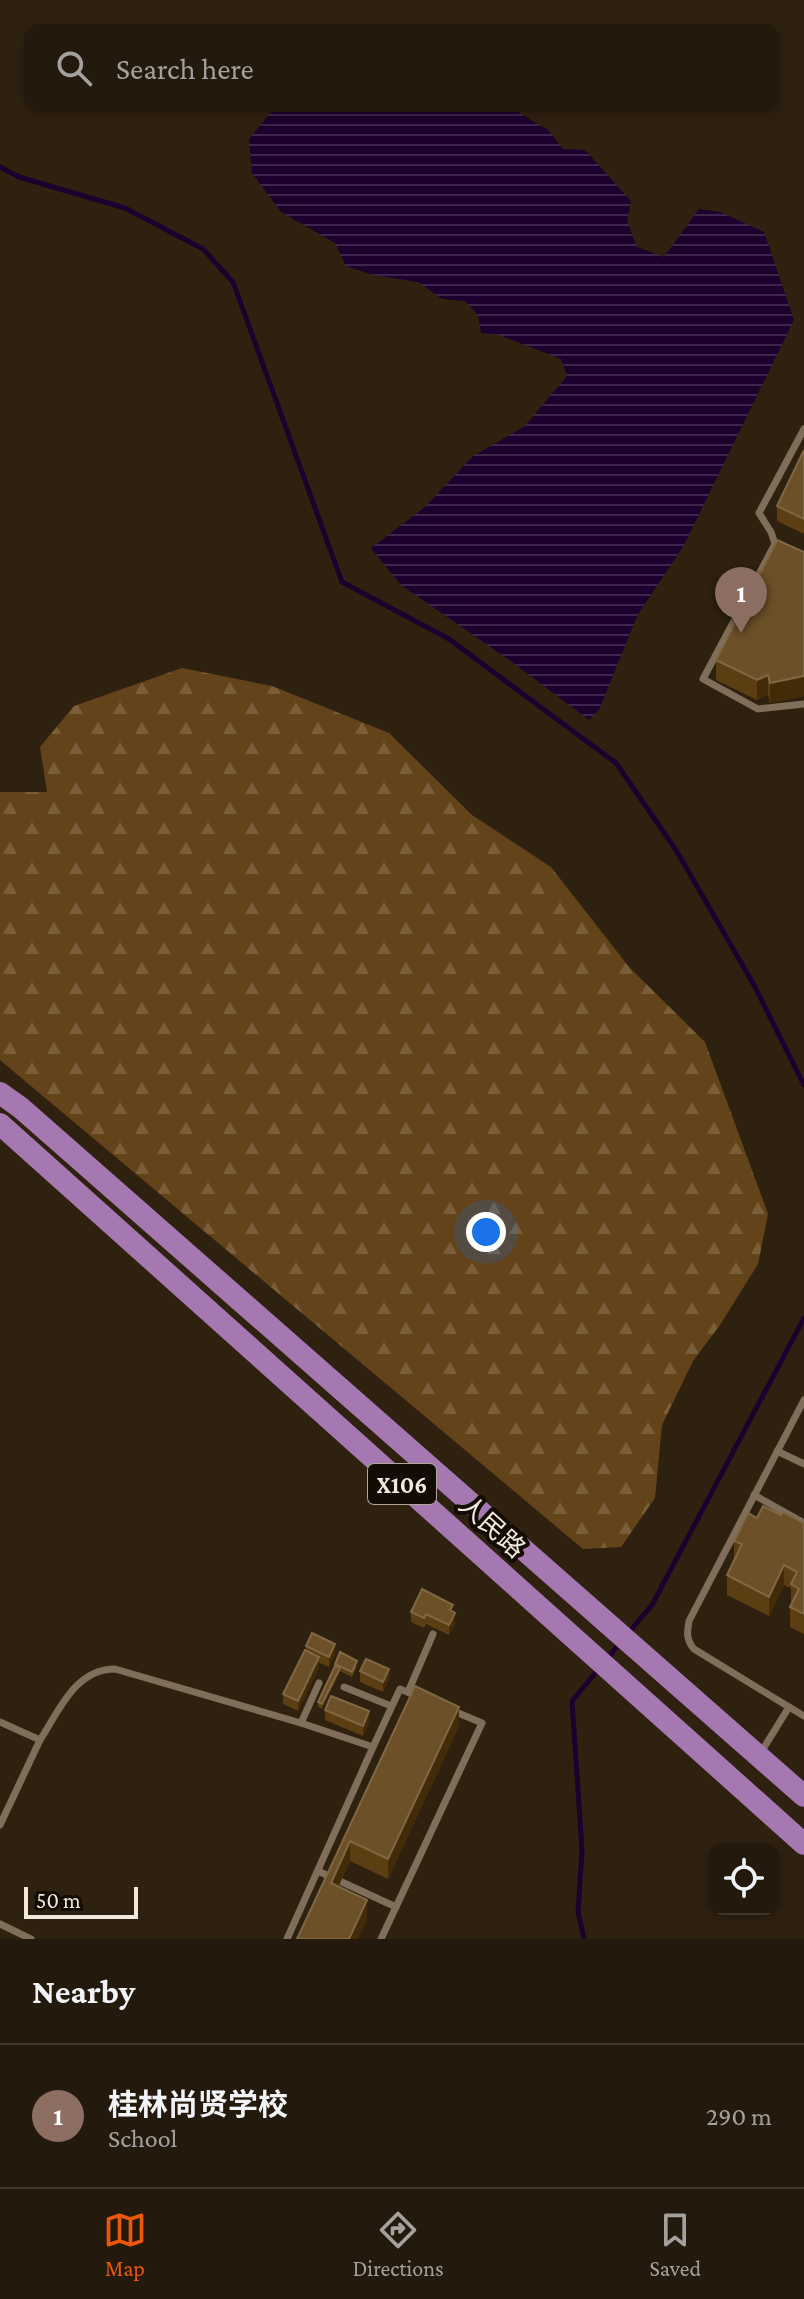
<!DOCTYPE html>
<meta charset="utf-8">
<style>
body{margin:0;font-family:"Crimson Pro","Noto Sans SC",serif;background:#2b2215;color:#f1f3f6}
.controls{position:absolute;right:24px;bottom:24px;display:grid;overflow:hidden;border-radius:16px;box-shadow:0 4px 12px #0003}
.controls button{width:72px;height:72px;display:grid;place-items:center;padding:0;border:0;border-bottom:2px solid #40382d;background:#23190c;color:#f1f3f6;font:40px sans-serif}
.scale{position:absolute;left:24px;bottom:20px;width:114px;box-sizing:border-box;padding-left:8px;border:4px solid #f2e8dd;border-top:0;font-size:22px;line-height:28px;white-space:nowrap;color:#f2e8dd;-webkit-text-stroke:6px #120c05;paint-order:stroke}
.you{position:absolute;left:486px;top:1232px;width:28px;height:28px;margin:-20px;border:6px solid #fff;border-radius:50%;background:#1a73e8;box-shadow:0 0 0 12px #1a73e833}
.badge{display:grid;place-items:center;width:52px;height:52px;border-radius:50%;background:#ea580c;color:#fff;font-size:26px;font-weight:700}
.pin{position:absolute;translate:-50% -66px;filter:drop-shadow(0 2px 4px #0008)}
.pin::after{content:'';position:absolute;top:42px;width:28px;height:24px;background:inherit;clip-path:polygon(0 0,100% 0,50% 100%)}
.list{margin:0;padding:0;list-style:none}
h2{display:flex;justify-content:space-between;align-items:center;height:104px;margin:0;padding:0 32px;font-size:34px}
h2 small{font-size:26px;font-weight:400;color:#a3a09d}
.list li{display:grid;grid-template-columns:52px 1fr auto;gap:24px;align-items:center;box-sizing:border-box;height:144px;padding:0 32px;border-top:2px solid #40382d}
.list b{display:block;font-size:30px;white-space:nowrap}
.list p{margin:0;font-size:26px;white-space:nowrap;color:#a3a09d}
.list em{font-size:26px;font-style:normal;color:#a3a09d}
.icon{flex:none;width:44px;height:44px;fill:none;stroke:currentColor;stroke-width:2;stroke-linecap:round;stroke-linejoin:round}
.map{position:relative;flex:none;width:804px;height:1939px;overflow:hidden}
.search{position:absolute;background:#23190c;box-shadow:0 4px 12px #0003;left:24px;right:24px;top:24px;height:88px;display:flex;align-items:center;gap:20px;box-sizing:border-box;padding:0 28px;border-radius:16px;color:#a3a09d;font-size:30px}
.sheet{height:248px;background:#23190c}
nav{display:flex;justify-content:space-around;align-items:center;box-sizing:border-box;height:112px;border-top:2px solid #40382d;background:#23190c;font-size:22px;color:#a3a09d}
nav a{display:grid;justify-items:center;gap:4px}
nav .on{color:#ea580c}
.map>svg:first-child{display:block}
</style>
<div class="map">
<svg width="804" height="1939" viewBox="0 0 804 1939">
<defs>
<pattern id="forest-firs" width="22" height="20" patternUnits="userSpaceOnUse" patternTransform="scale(2)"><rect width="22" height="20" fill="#634319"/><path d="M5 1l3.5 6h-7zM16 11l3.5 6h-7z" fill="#7a5e3a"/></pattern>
<pattern id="water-rules" width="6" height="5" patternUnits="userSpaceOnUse" patternTransform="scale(2)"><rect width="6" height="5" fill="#1c002d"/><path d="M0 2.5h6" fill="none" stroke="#3d254b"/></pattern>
</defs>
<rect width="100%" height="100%" fill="#2f2110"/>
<polygon fill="url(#forest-firs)" points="182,668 272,686 389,733 472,815 551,867 629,967 705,1042 768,1214 758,1264 720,1325 693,1361 662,1425 655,1498 621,1547 583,1549 0,1060 0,792 47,792 40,747 74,706"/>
<polygon fill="url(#water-rules)" points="287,106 516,106 519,113 548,130 563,149 585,150 631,201 627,221 637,247 664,257 699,209 720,212 764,232 794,320 683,547 638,614 599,710 589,720 512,662 401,585 371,548 425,507 473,456 524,427 567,376 561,359 499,335 481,333 478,315 465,301 442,299 418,282 373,275 346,266 335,243 281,212 252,173 249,139 273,110"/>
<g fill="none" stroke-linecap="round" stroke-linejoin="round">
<g stroke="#1c002d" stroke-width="5">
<polyline points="0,167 19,177 125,208 203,249 233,282 342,582 449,639 616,763 676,850 754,985 804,1085"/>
<polyline points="630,1631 652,1605 804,1318"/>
<polyline points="609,1657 618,1645"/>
<polyline points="584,1939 578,1912 582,1850 572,1701 597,1671"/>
</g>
<g stroke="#7e6e5a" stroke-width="7">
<polyline points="804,429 759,513 771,532 775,544 703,679 758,709 804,704"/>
<polyline points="777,1451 804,1464"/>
<polyline points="754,1495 804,1523"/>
<polyline points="344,1687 391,1706"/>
<polyline points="408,1692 433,1634"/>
<polyline points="789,1707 804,1716"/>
<polyline points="0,1722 40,1740 0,1825"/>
<polyline points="301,1723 319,1683"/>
<path d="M 40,1740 C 59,1711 75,1669 115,1669 L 301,1723 L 373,1747 L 287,1939"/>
<polyline points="373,1747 400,1689 417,1696"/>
<path d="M 760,1754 L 789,1707 L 694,1649 C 686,1640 687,1632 689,1621 L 804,1400"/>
<polyline points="318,1871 396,1907"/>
<polyline points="0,1924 31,1939"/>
<polyline points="381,1939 482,1723 451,1710"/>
</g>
<g stroke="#a578b1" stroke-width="22">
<polyline points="0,1093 21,1108 804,1796"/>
<polyline points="0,1124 804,1844"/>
</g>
</g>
<g fill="#5b3e11">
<polygon points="804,450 804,534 777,521 777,506"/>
<polygon points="804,552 804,696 770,703 768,695 757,700 716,680 716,660"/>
<polygon points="781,1515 804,1523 804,1634 790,1627 790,1607 791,1604 791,1588 784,1585 769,1616 727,1595 727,1575 734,1560 734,1541 757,1518"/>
<polygon points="411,1612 453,1612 455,1623 449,1635 426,1624 424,1628 411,1622"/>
<polygon points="306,1646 335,1654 329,1667 319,1663 319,1667 298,1711 283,1704 283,1694 306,1651"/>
<polygon points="335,1664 357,1666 352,1677 340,1671 322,1709 318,1707 318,1702 335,1666"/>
<polygon points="360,1671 389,1679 383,1692 360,1682"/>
<polygon points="415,1686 459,1726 388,1879 350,1861 338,1887 367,1920 297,1939"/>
<polygon points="325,1710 369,1722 363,1736 325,1720"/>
</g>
<g fill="#432b08">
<polygon points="768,675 768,695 757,700 757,680"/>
<polygon points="804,676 804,696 770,703 770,683"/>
<polygon points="784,1565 784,1585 769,1616 769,1597"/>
<polygon points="455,1613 455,1623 449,1635 449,1625"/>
<polygon points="335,1644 335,1654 329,1667 329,1657"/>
<polygon points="319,1657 319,1667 298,1711 298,1701"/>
<polygon points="340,1668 340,1673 322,1709 322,1704"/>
<polygon points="389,1669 389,1679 383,1692 383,1682"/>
<polygon points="459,1707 459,1726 388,1879 388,1859"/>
<polygon points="369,1711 369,1722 363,1736 363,1726"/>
<polygon points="350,1841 350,1861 331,1903 331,1883"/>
<polygon points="367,1900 367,1920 358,1939 349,1939"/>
</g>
<g fill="#6c5027" stroke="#816844" stroke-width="2">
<polygon points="804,450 804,519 777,506"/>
<polygon points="777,540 804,552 804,676 770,683 768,675 757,680 716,660"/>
<polygon points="763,1506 781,1515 783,1512 804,1523 804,1614 790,1607 799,1589 791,1584 797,1572 784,1565 769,1597 727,1575 742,1544 734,1541 748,1513 757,1518"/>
<polygon points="422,1589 453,1605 450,1610 455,1613 449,1625 426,1614 424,1618 411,1612"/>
<polygon points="312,1633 335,1644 329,1657 306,1646"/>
<polygon points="305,1650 319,1657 298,1701 283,1694"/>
<polygon points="340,1652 357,1661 352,1672 335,1664"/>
<polygon points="366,1659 389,1669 383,1682 360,1671"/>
<polygon points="335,1666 340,1668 322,1704 318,1702"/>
<polygon points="415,1686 459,1707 388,1859 350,1841 331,1883 367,1900 349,1939 297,1939"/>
<polygon points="331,1696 369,1711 363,1726 325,1710"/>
</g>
<g text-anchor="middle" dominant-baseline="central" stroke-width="8" stroke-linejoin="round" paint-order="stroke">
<rect fill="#120c05" stroke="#afa69c" stroke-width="2" x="368" y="1464" width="68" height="40" rx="6"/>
<g font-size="24" font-weight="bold" fill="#f2e8dd">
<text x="402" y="1484">X106</text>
</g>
<g font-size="26" fill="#f2e8dd" stroke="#120c05">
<text transform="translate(492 1527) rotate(42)">人民路</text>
</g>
</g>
</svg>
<div class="controls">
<button><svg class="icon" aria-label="locate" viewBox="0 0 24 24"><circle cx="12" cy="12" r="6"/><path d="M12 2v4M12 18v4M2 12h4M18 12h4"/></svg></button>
</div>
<div class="scale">50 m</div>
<div class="you"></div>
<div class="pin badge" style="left:741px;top:633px;background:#8d6e63">1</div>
<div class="search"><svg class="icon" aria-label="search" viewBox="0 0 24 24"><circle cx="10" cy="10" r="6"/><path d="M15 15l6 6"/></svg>Search here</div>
</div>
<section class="sheet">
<h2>Nearby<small></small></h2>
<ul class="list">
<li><span class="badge" style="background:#8d6e63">1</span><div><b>桂林尚贤学校</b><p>School</p></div><em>290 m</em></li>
</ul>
</section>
<nav>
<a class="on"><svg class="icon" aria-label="map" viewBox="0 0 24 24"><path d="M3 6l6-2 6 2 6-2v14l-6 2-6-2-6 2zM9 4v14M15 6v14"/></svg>Map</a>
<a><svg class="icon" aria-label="directions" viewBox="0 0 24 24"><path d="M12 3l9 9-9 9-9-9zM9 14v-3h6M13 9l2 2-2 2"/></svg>Directions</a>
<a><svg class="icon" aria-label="saved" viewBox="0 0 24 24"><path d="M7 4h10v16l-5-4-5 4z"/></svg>Saved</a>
</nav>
